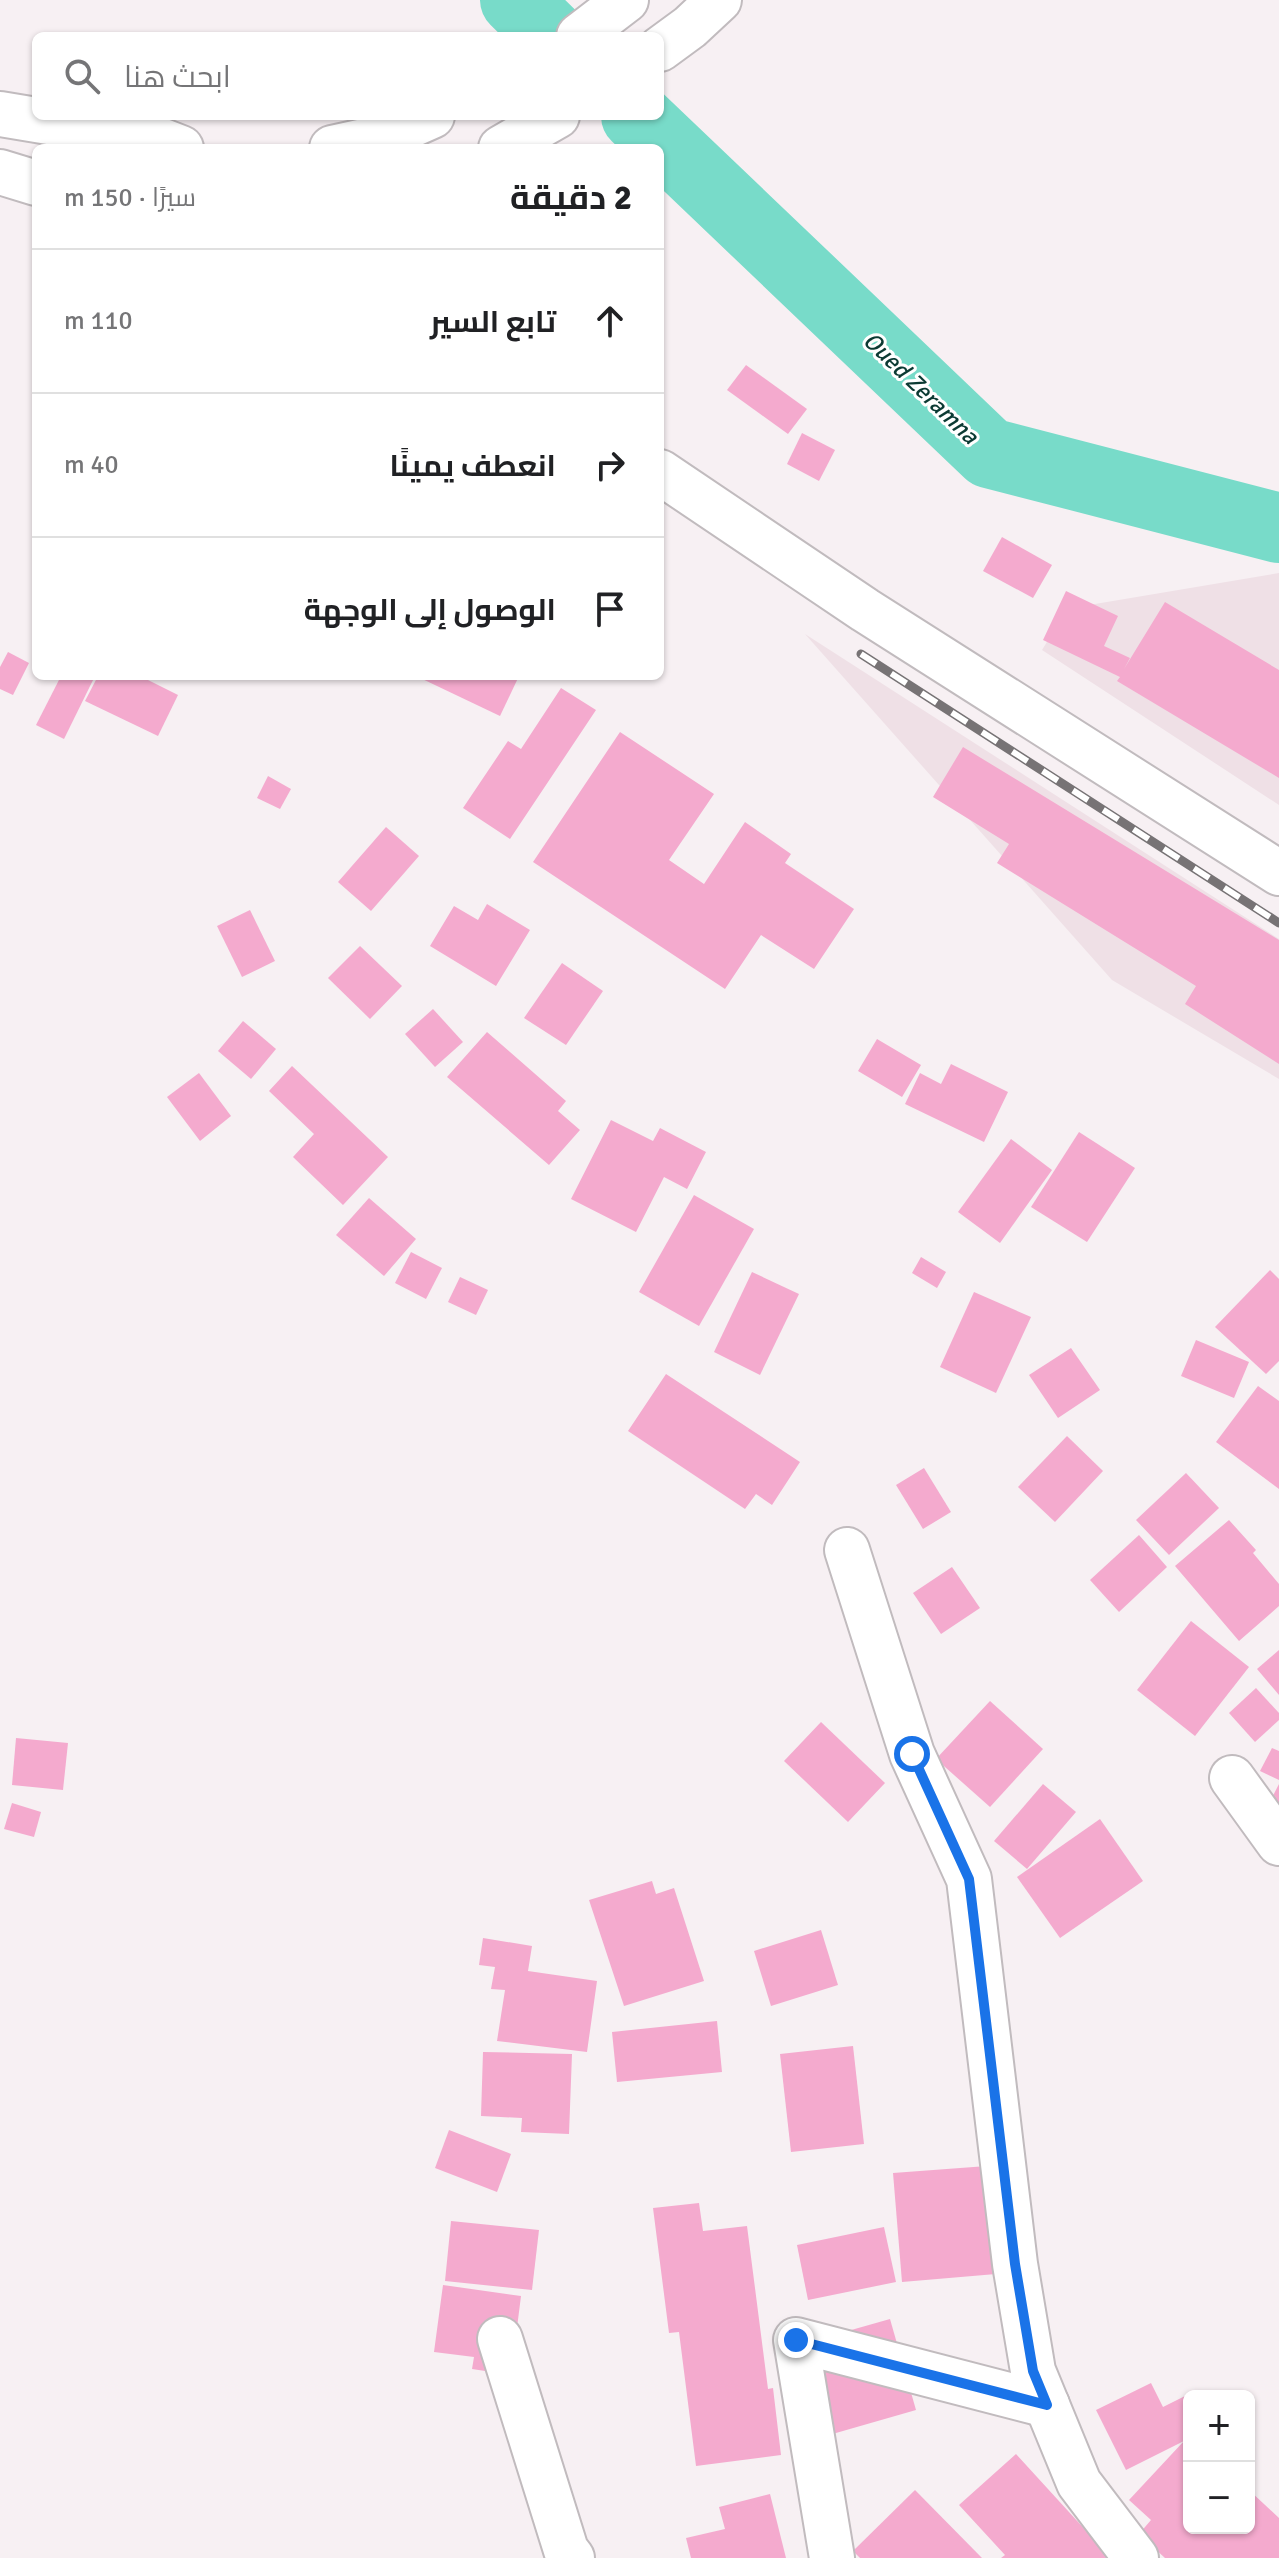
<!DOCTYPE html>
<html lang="ar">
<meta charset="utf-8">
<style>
body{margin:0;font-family:Signika,Cairo,sans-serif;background:#f6f6f6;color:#202124;direction:rtl}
.controls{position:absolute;right:24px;bottom:24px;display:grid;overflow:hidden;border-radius:12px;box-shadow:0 2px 6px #0004}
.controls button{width:72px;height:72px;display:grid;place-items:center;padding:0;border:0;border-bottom:2px solid #e0e0e0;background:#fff;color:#202124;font:40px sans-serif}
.stop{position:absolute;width:24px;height:24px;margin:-18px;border:6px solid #1a73e8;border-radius:50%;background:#fff}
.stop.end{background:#1a73e8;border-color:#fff;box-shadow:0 2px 8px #0008}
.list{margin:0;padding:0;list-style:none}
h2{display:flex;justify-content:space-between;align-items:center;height:104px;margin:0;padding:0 32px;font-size:34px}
h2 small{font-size:26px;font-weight:400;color:#757577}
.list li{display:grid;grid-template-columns:52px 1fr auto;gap:24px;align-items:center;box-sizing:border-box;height:144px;padding:0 32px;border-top:2px solid #e0e0e0}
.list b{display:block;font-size:30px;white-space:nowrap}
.list em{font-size:26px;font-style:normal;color:#757577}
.icon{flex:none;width:44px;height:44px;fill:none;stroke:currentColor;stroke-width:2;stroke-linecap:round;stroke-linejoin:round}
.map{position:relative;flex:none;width:1279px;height:2558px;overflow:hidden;direction:ltr}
.search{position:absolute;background:#fff;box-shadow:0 2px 6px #0004;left:32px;top:32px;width:632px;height:88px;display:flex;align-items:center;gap:20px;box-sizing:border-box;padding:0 28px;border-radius:12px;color:#757577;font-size:30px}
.panel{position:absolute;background:#fff;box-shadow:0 2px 6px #0004;left:32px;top:144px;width:632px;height:536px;border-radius:12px;direction:rtl}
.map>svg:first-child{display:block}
</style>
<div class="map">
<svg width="1279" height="2558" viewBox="0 0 1279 2558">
<rect width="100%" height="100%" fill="#f7f0f3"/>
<g fill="#efe0e6">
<polygon points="1279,573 1279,805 1042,650 1075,596 1089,605"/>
<polygon points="805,634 1279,939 1279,1079 1112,980"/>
</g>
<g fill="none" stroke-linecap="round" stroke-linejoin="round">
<g stroke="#78dbc9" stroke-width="70">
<polyline points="515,0 552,36"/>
<polyline points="636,116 989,453 1279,528"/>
</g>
</g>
<g fill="#f4aace">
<polygon points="746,365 807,409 788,434 727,390"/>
<polygon points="802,433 835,450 819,481 787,464"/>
<polygon points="1002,537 1052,565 1033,598 983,571"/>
<polygon points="1066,591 1118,616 1104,646 1130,658 1124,669 1165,602 1279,670 1279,778 1117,681 1120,677 1043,640"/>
<polygon points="8,652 29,663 13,695 0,689 0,667"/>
<polygon points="61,676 95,676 64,739 36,725"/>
<polygon points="98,676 140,676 178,695 158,736 85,701"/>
<polygon points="416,676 519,676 500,716"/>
<polygon points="561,688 596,710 510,839 463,808 508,741 521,749"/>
<polygon points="620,732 714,794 669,860 704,884 745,822 791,854 785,863 854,909 814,969 761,935 725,989 533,862"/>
<polygon points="963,747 1279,940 1279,1064 1185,1004 1196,986 997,863 1009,844 933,797"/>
<polygon points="268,776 291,789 280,809 257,798"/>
<polygon points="386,827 419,856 371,911 338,882"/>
<polygon points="487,904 530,930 496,986 430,946 454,906 478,920"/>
<polygon points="250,910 275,961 242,977 217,926"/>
<polygon points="360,946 402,986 370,1019 328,978"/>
<polygon points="562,963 603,991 566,1045 524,1018"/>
<polygon points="433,1009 463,1042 435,1067 405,1034"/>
<polygon points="243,1021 276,1049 251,1079 218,1051"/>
<polygon points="487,1032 566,1101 558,1111 580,1130 549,1165 447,1077"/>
<polygon points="877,1039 921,1065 902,1097 858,1071"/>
<polygon points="951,1064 1008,1092 984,1142 905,1104 920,1073 941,1084"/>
<polygon points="292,1066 388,1157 343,1205 293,1157 314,1134 269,1091"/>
<polygon points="199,1073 231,1116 200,1141 167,1097"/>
<polygon points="611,1120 653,1141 660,1128 706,1152 687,1189 664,1177 636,1232 571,1199"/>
<polygon points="1079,1132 1135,1168 1087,1242 1031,1207"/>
<polygon points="1011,1139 1052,1170 1000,1243 958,1212"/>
<polygon points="694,1195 754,1229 699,1326 639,1292"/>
<polygon points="369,1198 416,1239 384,1276 336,1235"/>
<polygon points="411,1252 442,1268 426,1299 395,1283"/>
<polygon points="921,1257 946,1272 937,1288 912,1273"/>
<polygon points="1270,1270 1279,1279 1279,1361 1266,1374 1215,1327"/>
<polygon points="752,1272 799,1294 760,1375 714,1352"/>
<polygon points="460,1277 488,1290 476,1315 448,1302"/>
<polygon points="974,1292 1031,1317 996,1393 940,1367"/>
<polygon points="1196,1340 1249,1362 1234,1398 1181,1376"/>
<polygon points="1071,1348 1100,1390 1058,1418 1029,1375"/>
<polygon points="666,1374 800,1462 772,1505 756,1494 745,1509 628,1431"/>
<polygon points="1258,1386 1279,1401 1279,1489 1216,1442"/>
<polygon points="1067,1436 1103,1471 1055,1522 1018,1487"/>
<polygon points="924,1468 951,1512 923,1529 896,1485"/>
<polygon points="1186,1473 1219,1508 1169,1555 1136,1520"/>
<polygon points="1229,1520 1256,1550 1253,1553 1279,1584 1279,1606 1239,1641 1175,1566"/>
<polygon points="1139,1535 1167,1567 1119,1612 1090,1580"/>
<polygon points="952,1567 980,1608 941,1634 913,1593"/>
<polygon points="1191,1621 1249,1667 1195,1736 1137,1690"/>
<polygon points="1279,1650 1279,1695 1257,1669"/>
<polygon points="1256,1688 1279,1713 1279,1720 1255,1742 1229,1713"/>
<polygon points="990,1701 1043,1749 990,1807 936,1759"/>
<polygon points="821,1722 885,1783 848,1822 784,1761"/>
<polygon points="16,1738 68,1743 63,1790 12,1785"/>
<polygon points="1272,1748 1279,1751 1279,1780 1260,1771"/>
<polygon points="1043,1784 1076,1812 1027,1869 994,1841"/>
<polygon points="1279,1784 1279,1820 1264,1813"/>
<polygon points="12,1803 41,1812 34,1837 4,1829"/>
<polygon points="1100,1819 1143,1881 1060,1938 1017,1877"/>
<polygon points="652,1881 656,1894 674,1888 704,1981 624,2006 589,1900"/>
<polygon points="821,1930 838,1985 771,2006 754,1951"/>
<polygon points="483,1938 532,1946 528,1971 597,1981 587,2052 497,2041 505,1990 491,1989 495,1967 479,1965"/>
<polygon points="717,2021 722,2072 617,2082 612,2032"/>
<polygon points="853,2046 864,2144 791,2152 780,2054"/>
<polygon points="483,2052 572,2054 569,2134 521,2132 522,2118 481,2116"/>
<polygon points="449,2130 511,2154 497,2192 435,2168"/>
<polygon points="987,2166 996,2274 902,2282 893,2173"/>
<polygon points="699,2203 703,2231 747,2226 768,2389 773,2388 781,2455 696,2466 679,2332 669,2333 653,2208"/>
<polygon points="451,2221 539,2230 532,2290 445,2281"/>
<polygon points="884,2227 896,2282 808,2300 797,2245"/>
<polygon points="443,2285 521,2296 511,2375 472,2369 474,2357 434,2352"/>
<polygon points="890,2319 916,2410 829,2435 802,2344"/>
<polygon points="1151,2383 1163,2407 1189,2394 1189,2528 1249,2528 1249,2490 1279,2518 1279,2558 1165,2558 1139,2534 1151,2520 1129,2500 1184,2441 1126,2470 1096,2410"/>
<polygon points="1016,2454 1111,2558 1001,2558 1005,2555 959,2505"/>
<polygon points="915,2490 982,2558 860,2558 853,2551"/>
<polygon points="770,2494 786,2558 691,2558 686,2538 725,2529 719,2507"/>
</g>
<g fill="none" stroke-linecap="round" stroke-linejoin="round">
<g stroke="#c1bbbe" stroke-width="48">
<g id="minor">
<polyline points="847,1550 912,1754 969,1879 1015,2264 1033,2371 1079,2483 1136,2558"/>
<polyline points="1232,1778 1279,1843"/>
<polyline points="500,2339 566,2550 572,2558"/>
<polyline points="832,2558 796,2340 1047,2405"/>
</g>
</g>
<g stroke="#c1bbbe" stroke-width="48">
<polyline id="primary" points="660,472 865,610 1279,873"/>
</g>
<g stroke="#c1bbbe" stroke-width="48">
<g id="trunk">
<polyline points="579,36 626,0"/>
<polyline points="660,49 690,27 719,0"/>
<polyline points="0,114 163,141 181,148"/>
<polyline points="332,148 387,136 432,116"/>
<polyline points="501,148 557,116"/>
<polyline points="0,172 36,183"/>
</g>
</g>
<use href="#minor" stroke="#fff" stroke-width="44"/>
<use href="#primary" stroke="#fff" stroke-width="44"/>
<use href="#trunk" stroke="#fff" stroke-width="44"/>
<g stroke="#777375" stroke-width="9">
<polyline id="rail" points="861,654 1279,923"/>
</g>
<use href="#rail" stroke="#fff" stroke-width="6" stroke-dasharray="18" stroke-linecap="butt"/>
</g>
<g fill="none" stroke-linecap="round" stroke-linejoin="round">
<polyline stroke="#1a73e8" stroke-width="10" points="796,2340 1047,2405 1033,2371 1015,2264 969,1879 912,1754"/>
</g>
<g text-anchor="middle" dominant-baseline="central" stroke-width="6" stroke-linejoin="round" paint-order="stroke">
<g font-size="24" font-style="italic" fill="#0b3a33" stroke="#fff">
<text transform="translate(921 388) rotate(44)">Oued Zeramna</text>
</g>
</g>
</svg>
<div class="controls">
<button>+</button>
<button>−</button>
</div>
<div class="stop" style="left:912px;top:1754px"></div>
<div class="stop end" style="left:796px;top:2340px"></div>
<div class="search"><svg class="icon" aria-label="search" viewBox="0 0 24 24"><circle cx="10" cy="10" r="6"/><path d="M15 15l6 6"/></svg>ابحث هنا</div>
<section class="panel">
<h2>2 دقيقة<small>سيرًا · 150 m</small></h2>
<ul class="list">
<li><svg class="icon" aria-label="ahead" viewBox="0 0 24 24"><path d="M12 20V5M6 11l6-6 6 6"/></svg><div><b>تابع السير</b></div><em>110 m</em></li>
<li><svg class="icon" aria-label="right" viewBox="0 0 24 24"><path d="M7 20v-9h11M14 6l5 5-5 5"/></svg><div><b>انعطف يمينًا</b></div><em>40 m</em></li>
<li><svg class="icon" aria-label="arrive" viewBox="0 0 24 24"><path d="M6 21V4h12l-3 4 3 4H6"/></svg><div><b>الوصول إلى الوجهة</b></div></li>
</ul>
</section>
</div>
